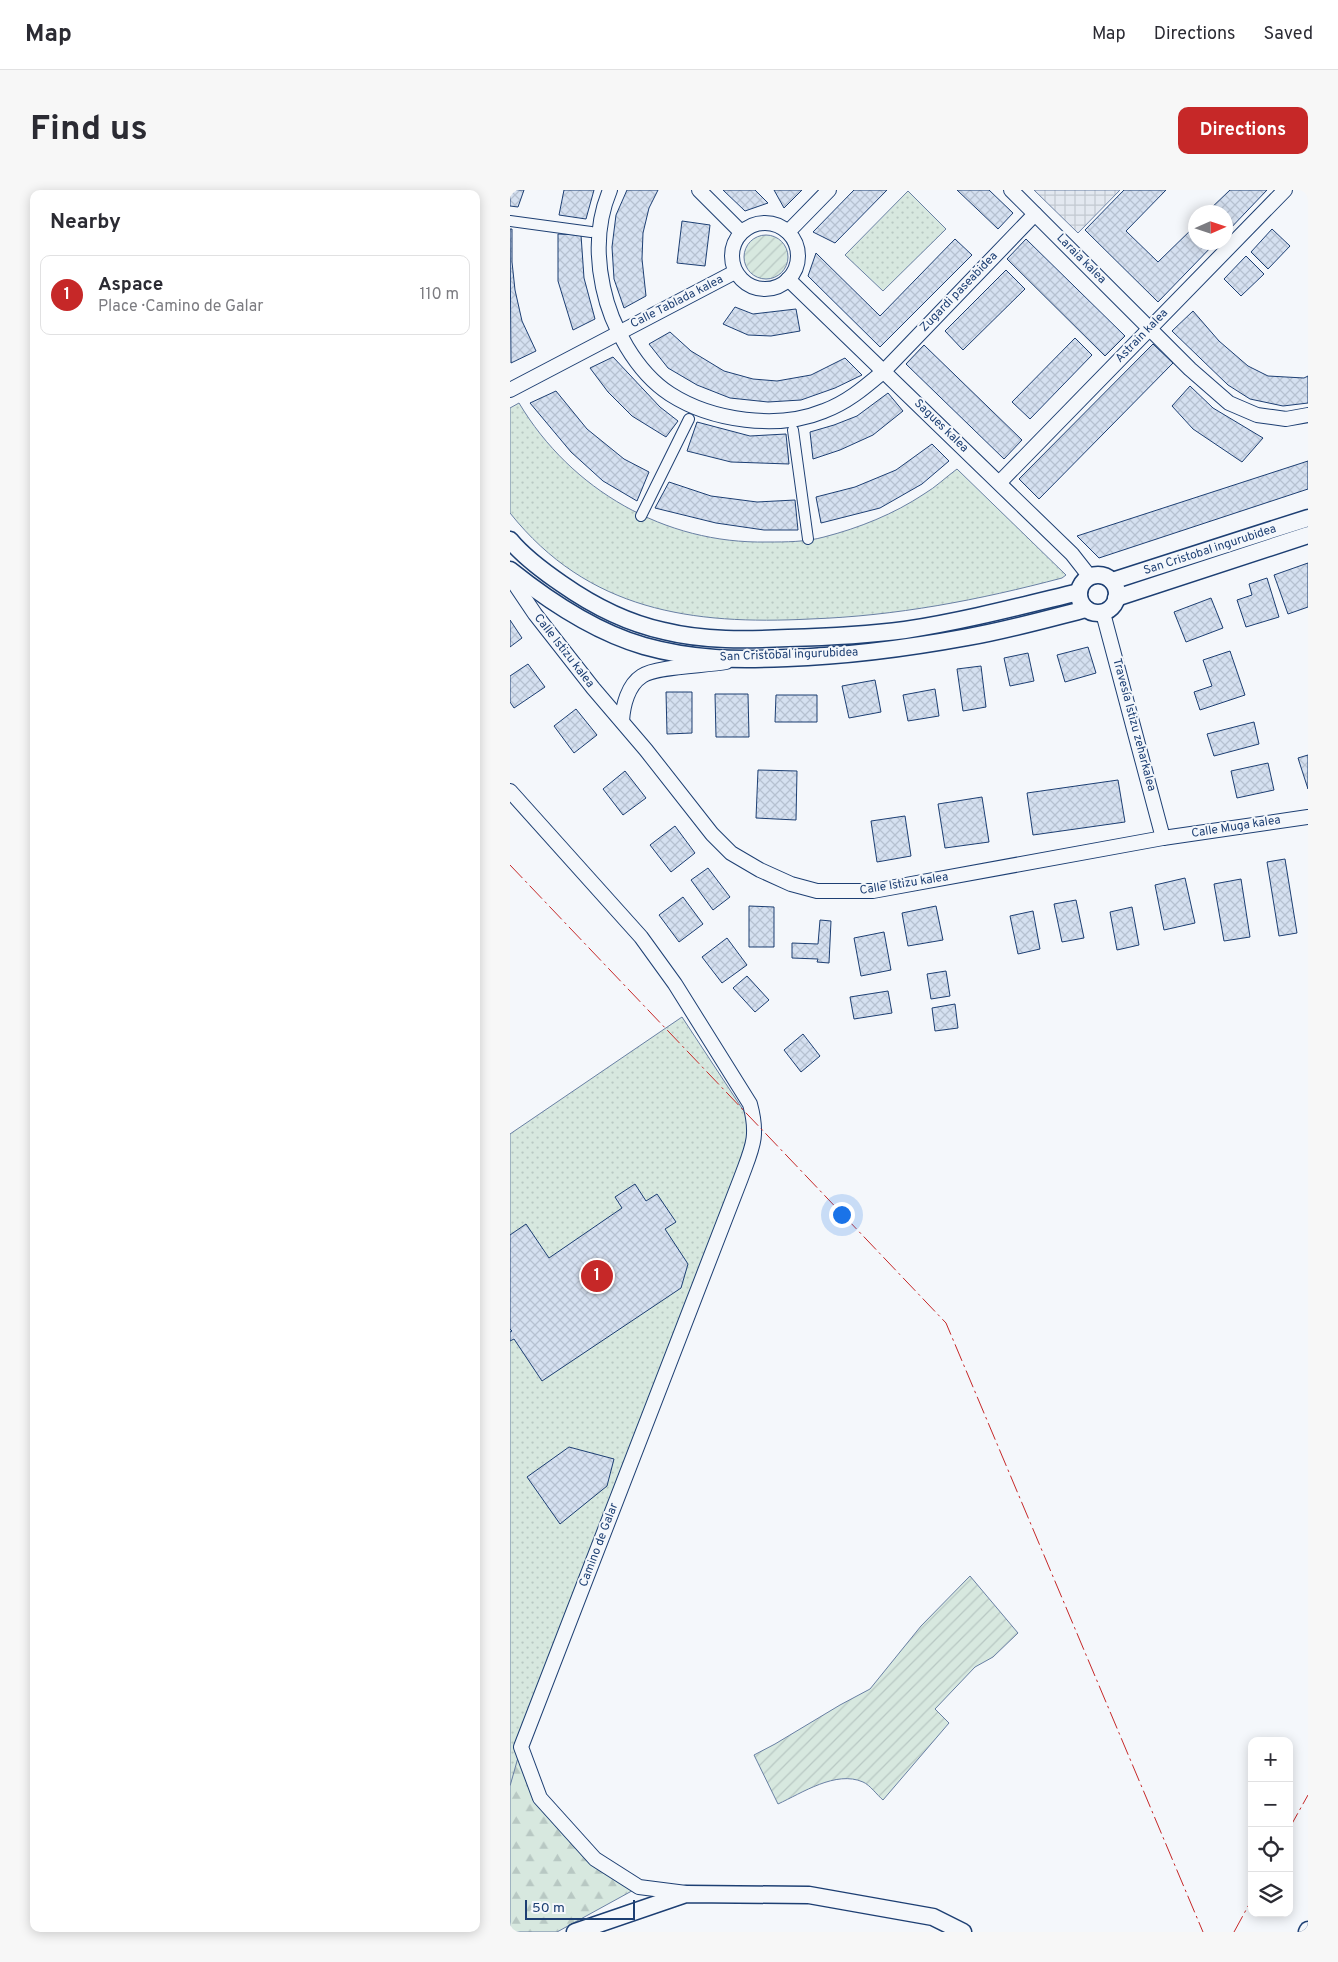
<!DOCTYPE html>
<meta charset="utf-8">
<style>
body{margin:0;font-family:Overpass,sans-serif;background:#f7f7f7;color:#2b2b33}
.controls{position:absolute;right:15px;bottom:15px;display:grid;overflow:hidden;border-radius:10px;box-shadow:0 2px 12px #0003}
.controls button{width:45px;height:45px;display:grid;place-items:center;padding:0;border:0;border-bottom:1px solid #e1e1e2;background:#fff;color:#2b2b33;font:25px sans-serif}
.compass{position:absolute;left:678px;top:15px;width:45px;height:45px;border-radius:50%;background:#fff;box-shadow:0 2px 12px #0003;rotate:87deg}
.scale{position:absolute;left:15px;bottom:12px;width:110px;box-sizing:border-box;padding-left:5px;border:2px solid #1d3f73;border-top:0;font-size:14px;line-height:18px;white-space:nowrap;color:#1d3f73;-webkit-text-stroke:4px #f4f7fb;paint-order:stroke}
.you{position:absolute;left:331px;top:1024px;width:18px;height:18px;margin:-12px;border:4px solid #fff;border-radius:50%;background:#1a73e8;box-shadow:0 0 0 8px #1a73e833}
.badge{display:grid;place-items:center;width:32px;height:32px;border-radius:50%;background:#c62828;color:#fff;font-size:16px;font-weight:700}
.pin{position:absolute;translate:-50% -50%;border:2px solid #fff;box-shadow:0 1px 5px #0006}
.list{margin:0;padding:0;list-style:none}
h2{display:flex;justify-content:space-between;align-items:center;height:65px;margin:0;padding:0 20px;font-size:21px}
h2 small{font-size:16px;font-weight:400;color:#7c7c81}
.list li{display:grid;grid-template-columns:32px 1fr auto;gap:15px;align-items:center;box-sizing:border-box;height:80px;margin:0 10px 10px;padding:0 10px;border:1px solid #e1e1e2;border-radius:10px}
.list b{display:block;font-size:19px;white-space:nowrap}
.list p{margin:0;font-size:16px;white-space:nowrap;color:#7c7c81}
.list em{font-size:16px;font-style:normal;color:#7c7c81}
.icon{flex:none;width:28px;height:28px;fill:none;stroke:currentColor;stroke-width:2;stroke-linecap:round;stroke-linejoin:round}
.map{position:relative;flex:none;width:798px;height:1742px;overflow:hidden;border-radius:10px}
header{display:flex;align-items:center;gap:30px;box-sizing:border-box;height:70px;padding:0 25px;background:#fff;border-bottom:1px solid #e1e1e2}
header strong{font-size:24px}
nav{display:flex;gap:28px;margin-inline-start:auto;font-size:18px}
.intro{display:flex;align-items:center;justify-content:space-between;box-sizing:border-box;height:120px;padding:0 30px}
h1{margin:0;font-size:35px}
.button{padding:12px 22px;border-radius:10px;background:#c62828;color:#fff;font-size:18px;font-weight:700}
main{display:flex;gap:30px;padding:0 30px}
aside{flex:1;background:#fff;border-radius:10px;box-shadow:0 2px 12px #0003}
.map>svg:first-child{display:block}
</style>
<header>
<strong>Map</strong>
<nav><a>Map</a><a>Directions</a><a>Saved</a></nav>
</header>
<div class="intro"><h1>Find us</h1><a class="button">Directions</a></div>
<main>
<aside>
<h2>Nearby<small></small></h2>
<ul class="list">
<li><span class="badge">1</span><div><b>Aspace</b><p>Place · Camino de Galar</p></div><em>110 m</em></li>
</ul>
</aside>
<div class="map">
<svg width="798" height="1742" viewBox="0 0 798 1742">
<defs>
<pattern id="grass-dots" width="8" height="8" patternUnits="userSpaceOnUse" patternTransform="scale(1.25)"><rect width="8" height="8" fill="#d7e8df"/><path d="M2 2h.1M6 6h.1" fill="none" stroke="#b8c8c3" stroke-width="1.8" stroke-linecap="round"/></pattern>
<pattern id="forest-firs" width="22" height="20" patternUnits="userSpaceOnUse" patternTransform="scale(1.25)"><rect width="22" height="20" fill="#d7e8df"/><path d="M5 1l3.5 6h-7zM16 11l3.5 6h-7z" fill="#b8c8c3"/></pattern>
<pattern id="garden-furrows" width="10" height="10" patternUnits="userSpaceOnUse" patternTransform="scale(1.25)"><rect width="10" height="10" fill="#d7e8df"/><path d="M-1 1l2-2M0 10L10 0M9 11l2-2" fill="none" stroke="#b8c8c3"/></pattern>
<pattern id="plaza-grid" width="8" height="8" patternUnits="userSpaceOnUse" patternTransform="scale(1.25)"><rect width="8" height="8" fill="#e3e8f0"/><path d="M0 4h8M4 0v8" fill="none" stroke="#c2c8d1"/></pattern>
<pattern id="building-cross-hatch" width="8" height="8" patternUnits="userSpaceOnUse" patternTransform="scale(1.25)"><rect width="8" height="8" fill="#d5e0f0"/><path d="M0 0l8 8M0 8l8-8" fill="none" stroke="#b6c1d1"/></pattern>
</defs>
<rect width="100%" height="100%" fill="#f4f7fb"/>
<g fill="url(#grass-dots)" stroke="#687fa3">
<polygon points="398,1 436,39 373,101 335,65"/>
<path d="M 9,213 C 61,300 155,354 257,352 C 276,352 296,352 314,347 C 349,338 384,324 414,304 C 426,297 436,287 447,279 L 556,385 L 552,388 C 469,410 386,426 300,429 C 182,435 78,421 0,323 L 0,218 Z"/>
<polygon points="172,827 245,938 0,1596 0,944"/>
</g>
<polygon fill="url(#forest-firs)" stroke="#687fa3" points="11,1557 30,1608 85,1669 129,1697 47,1742 0,1742 0,1596"/>
<g fill="url(#garden-furrows)" stroke="#687fa3">
<circle cx="256" cy="67" r="22"/>
<path d="M 460,1386 L 508,1443 L 483,1467 L 465,1477 L 425,1519 L 439,1533 L 373,1610 C 367,1605 360,1595 353,1592 C 326,1580 292,1603 268,1614 L 244,1565 L 265,1554 L 330,1515 L 360,1499 L 411,1436 Z"/>
</g>
<polygon fill="url(#plaza-grid)" stroke="#687fa3" points="524,0 610,0 568,43"/>
<g fill="url(#building-cross-hatch)" stroke="#1d3f73">
<polygon points="0,0 14,0 8,17 0,16"/>
<polygon points="54,0 84,0 76,29 49,25"/>
<polygon points="117,0 148,0 139,18 133,43 132,69 136,106 114,118 104,89 102,57 106,25"/>
<polygon points="213,0 245,0 258,13 235,21"/>
<polygon points="264,0 292,0 274,18"/>
<polygon points="344,0 377,0 325,53 303,42"/>
<polygon points="447,0 479,0 503,23 488,39"/>
<polygon points="614,0 656,0 616,41 648,72 686,35 686,52 706,52 648,112 575,40"/>
<polygon points="720,0 757,0 716,43 716,22 697,22"/>
<polygon points="172,31 200,35 195,76 167,73"/>
<polygon points="0,39 2,39 2,72 5,100 12,131 26,161 1,173"/>
<polygon points="762,39 780,56 758,79 741,62"/>
<polygon points="48,44 71,45 74,88 85,129 63,140 48,91"/>
<polygon points="445,49 462,65 370,157 298,86 306,63 370,126"/>
<polygon points="516,49 615,146 595,166 497,69"/>
<polygon points="736,66 754,84 731,106 714,89"/>
<polygon points="496,80 515,99 453,160 435,141"/>
<polygon points="225,117 243,124 286,119 290,141 261,146 238,145 213,134"/>
<polygon points="683,121 709,151 738,176 758,186 794,188 798,186 798,213 773,216 740,209 718,195 662,141"/>
<polygon points="160,142 181,161 214,181 243,189 267,191 301,185 335,168 352,185 325,198 291,210 258,212 220,208 187,195 158,178 139,154"/>
<polygon points="565,148 582,165 520,229 502,212"/>
<polygon points="643,154 663,173 529,309 509,289"/>
<polygon points="414,155 512,250 494,269 396,174"/>
<polygon points="103,167 150,217 168,231 156,247 122,226 98,202 80,178"/>
<polygon points="680,196 703,218 753,248 732,272 683,239 662,216"/>
<polygon points="46,201 77,239 114,269 139,282 127,311 93,291 61,262 20,213"/>
<polygon points="378,203 393,221 363,245 330,260 303,269 300,242 324,235 347,226"/>
<polygon points="187,232 240,246 276,244 279,274 221,272 177,261"/>
<polygon points="422,254 439,271 412,294 370,318 311,333 306,307 345,297 386,280"/>
<polygon points="798,271 798,299 589,368 567,346"/>
<polygon points="159,292 201,306 247,312 285,310 288,340 254,340 206,333 145,318"/>
<polygon points="798,373 798,417 778,424 764,385"/>
<polygon points="757,388 769,427 736,437 727,410 742,405 739,394"/>
<polygon points="701,408 713,438 676,452 664,422"/>
<polygon points="0,430 12,448 0,457"/>
<polygon points="578,457 586,483 555,492 547,465"/>
<polygon points="720,461 735,505 690,520 684,502 702,496 693,470"/>
<polygon points="518,463 524,491 500,496 494,468"/>
<polygon points="18,474 35,497 4,518 0,512 0,486"/>
<polygon points="471,476 476,517 453,521 447,479"/>
<polygon points="365,490 371,522 339,528 332,496"/>
<polygon points="425,499 429,526 398,531 393,505"/>
<polygon points="156,502 182,502 182,543 157,544"/>
<polygon points="205,504 238,504 239,547 206,547"/>
<polygon points="266,505 307,505 307,532 265,532"/>
<polygon points="66,519 87,545 64,563 44,536"/>
<polygon points="744,532 749,554 704,566 697,544"/>
<polygon points="798,565 798,599 788,568"/>
<polygon points="758,573 764,600 727,608 721,581"/>
<polygon points="248,580 287,581 286,630 246,628"/>
<polygon points="115,581 136,608 113,625 93,599"/>
<polygon points="608,590 615,632 523,645 517,603"/>
<polygon points="472,607 479,652 435,658 428,614"/>
<polygon points="395,626 401,666 367,672 361,631"/>
<polygon points="165,636 185,663 161,682 140,655"/>
<polygon points="775,669 787,743 769,746 757,672"/>
<polygon points="198,678 220,707 203,720 181,690"/>
<polygon points="675,688 685,733 654,740 645,695"/>
<polygon points="731,689 740,747 714,751 704,694"/>
<polygon points="173,707 193,734 169,752 149,725"/>
<polygon points="566,710 574,748 552,752 544,714"/>
<polygon points="239,716 264,717 264,757 239,757"/>
<polygon points="426,716 433,750 398,756 392,723"/>
<polygon points="622,717 629,755 607,760 600,722"/>
<polygon points="523,721 530,759 508,764 500,726"/>
<polygon points="310,730 321,731 319,773 307,772 308,769 282,768 282,753 308,754"/>
<polygon points="374,742 381,780 351,786 344,748"/>
<polygon points="217,748 237,775 212,793 192,767"/>
<polygon points="436,781 440,806 421,809 417,784"/>
<polygon points="237,786 259,810 245,822 223,798"/>
<polygon points="378,801 382,823 344,829 340,807"/>
<polygon points="445,814 448,838 425,841 422,818"/>
<polygon points="293,844 310,866 291,882 274,860"/>
<polygon points="125,994 136,1011 147,1004 166,1032 155,1039 178,1074 171,1098 32,1191 4,1149 0,1151 0,1142 2,1141 0,1139 0,1045 16,1034 39,1068 112,1018 105,1007"/>
<polygon points="59,1257 104,1269 97,1296 50,1334 17,1287"/>
</g>
<g fill="none" stroke-linecap="round" stroke-linejoin="round">
<g stroke="#1d3f73" stroke-width="12">
<g id="pedestrian">
<polyline points="0,31 81,42"/>
<polyline points="283,240 298,349"/>
<polyline points="131,326 179,229"/>
</g>
</g>
<g stroke="#1d3f73" stroke-width="16">
<g id="minor">
<path d="M 100,0 C 87,31 86,64 93,97 C 101,136 126,182 160,204 C 202,231 268,240 314,221 C 338,212 355,197 374,181 L 525,24"/>
<polyline points="189,0 231,42"/>
<polyline points="501,0 680,179 719,213 747,225 762,227 776,229 798,225"/>
<circle cx="255" cy="66" r="33"/>
<polyline points="278,42 319,0"/>
<polyline points="278,89 562,364 580,387"/>
<polyline points="0,200 225,82"/>
<polyline points="490,292 775,0"/>
<polyline points="0,387 25,424 83,498 136,560 202,644 221,663 250,680 281,694 307,701 363,701 653,648 798,627"/>
<polyline points="593,423 653,648"/>
<path d="M 112,531 C 113,515 118,495 132,486 C 146,476 195,476 216,472"/>
<path d="M 0,601 L 131,747 L 165,794 L 240,914 C 249,947 242,958 231,988 L 11,1557 L 30,1608 L 85,1669 L 129,1697 L 176,1703"/>
</g>
</g>
<g stroke="#1d3f73" stroke-width="19">
<g id="tertiary">
<path d="M 0,350 C 14,367 33,381 52,394 C 82,415 117,433 154,441 C 194,451 237,450 278,448 C 317,447 357,445 395,440 C 454,431 511,416 569,402"/>
<path d="M 0,380 C 40,412 85,442 134,456 C 184,470 226,470 277,468 C 338,466 398,458 458,447 C 498,440 537,429 576,419"/>
<circle cx="588" cy="404" r="19"/>
<polyline points="602,391 798,328"/>
<polyline points="606,408 798,345"/>
<polyline points="65,1742 176,1704 299,1705 423,1727 453,1742"/>
<polyline points="797,1742 798,1740"/>
</g>
</g>
<use href="#pedestrian" stroke="#f4f7fb" stroke-width="10"/>
<use href="#minor" stroke="#f4f7fb" stroke-width="14"/>
<use href="#tertiary" stroke="#f4f7fb" stroke-width="16"/>
<g stroke="#c62828" stroke-width="1" stroke-dasharray="18 4 2.5 4" stroke-linecap="butt">
<polyline points="0,675 436,1133 693,1742"/>
<polyline points="779,1639 798,1605"/>
<polyline points="724,1742 742,1709"/>
</g>
</g>
<g text-anchor="middle" dominant-baseline="central" stroke-width="4" stroke-linejoin="round" paint-order="stroke">
<g font-size="12" fill="#1d3f73" stroke="#f4f7fb">
<text transform="translate(571 69) rotate(45)">Laraia kalea</text>
<text transform="translate(449 102) rotate(-46)">Zugardi paseabidea</text>
<text transform="translate(167 112) rotate(-27)">Calle Tablada kalea</text>
<text transform="translate(632 146) rotate(-46)">Astrain kalea</text>
<text transform="translate(431 236) rotate(44)">Sagues kalea</text>
<text transform="translate(700 360) rotate(-18)">San Cristobal ingurubidea</text>
<text transform="translate(54 461) rotate(52)">Calle Istizu kalea</text>
<text transform="translate(279 465) rotate(-2)">San Cristobal ingurubidea</text>
<text transform="translate(624 535) rotate(75)">Travesía Istizu zeharkalea</text>
<text transform="translate(726 637) rotate(-9)">Calle Muga kalea</text>
<text transform="translate(394 694) rotate(-9)">Calle Istizu kalea</text>
<text transform="translate(89 1355) rotate(-69)">Camino de Galar</text>
</g>
</g>
</svg>
<div class="controls">
<button>+</button>
<button>−</button>
<button><svg class="icon" aria-label="locate" viewBox="0 0 24 24"><circle cx="12" cy="12" r="6"/><path d="M12 2v4M12 18v4M2 12h4M18 12h4"/></svg></button>
<button><svg class="icon" aria-label="layers" viewBox="0 0 24 24"><path d="M12 4l9 5-9 5-9-5zM3 14l9 5 9-5"/></svg></button>
</div>
<svg class="compass" viewBox="-18 -18 36 36"><path d="M0-13l5 13h-10z" fill="#e53935"/><path d="M0 13l5-13h-10z" fill="#7c7c81"/></svg>
<div class="scale">50 m</div>
<div class="you"></div>
<div class="pin badge" style="left:87px;top:1086px">1</div>
</div>
</main>
